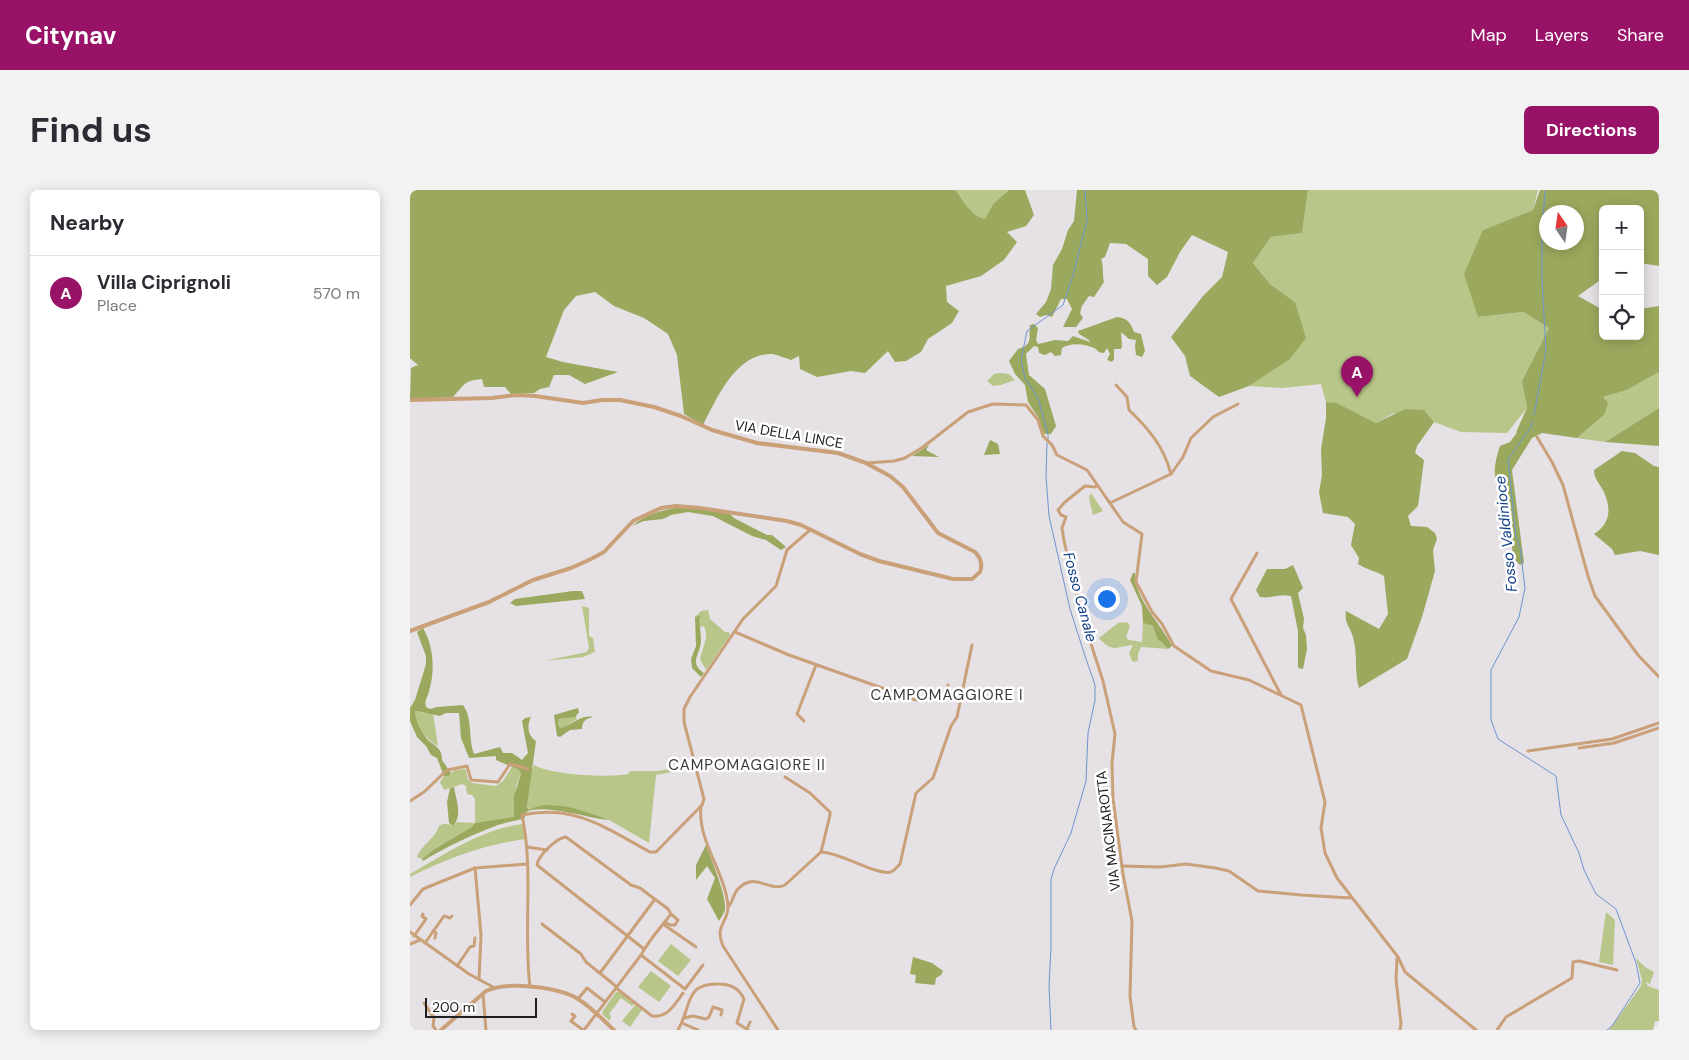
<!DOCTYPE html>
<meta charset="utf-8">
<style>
body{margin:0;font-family:"DM Sans",sans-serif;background:#f2f2f3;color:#2b2b33}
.controls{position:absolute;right:15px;top:15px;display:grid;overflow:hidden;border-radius:8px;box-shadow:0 2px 12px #0003}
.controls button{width:45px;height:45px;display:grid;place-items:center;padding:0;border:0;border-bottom:1px solid #e1e1e2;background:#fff;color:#2b2b33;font:25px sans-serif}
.compass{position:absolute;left:1129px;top:15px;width:45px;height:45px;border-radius:50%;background:#fff;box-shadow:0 2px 12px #0003;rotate:347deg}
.scale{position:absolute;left:15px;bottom:12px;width:112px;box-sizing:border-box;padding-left:5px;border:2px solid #212021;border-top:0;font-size:14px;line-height:18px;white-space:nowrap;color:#212021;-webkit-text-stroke:4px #fff;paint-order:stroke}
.you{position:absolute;left:696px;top:408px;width:18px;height:18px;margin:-12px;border:4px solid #fff;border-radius:50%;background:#1a73e8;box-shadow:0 0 0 8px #1a73e833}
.badge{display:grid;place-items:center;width:32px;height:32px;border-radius:50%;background:#981368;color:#fff;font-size:16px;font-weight:700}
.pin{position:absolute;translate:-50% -41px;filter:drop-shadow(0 1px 2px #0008)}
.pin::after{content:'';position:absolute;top:26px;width:18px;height:15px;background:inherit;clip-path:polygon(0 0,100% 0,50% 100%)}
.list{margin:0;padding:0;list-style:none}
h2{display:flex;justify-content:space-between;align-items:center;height:65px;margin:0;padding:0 20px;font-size:21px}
h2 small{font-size:16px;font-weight:400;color:#7c7c81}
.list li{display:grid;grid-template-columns:32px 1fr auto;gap:15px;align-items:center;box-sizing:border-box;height:75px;padding:0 20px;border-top:1px solid #e1e1e2}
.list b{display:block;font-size:19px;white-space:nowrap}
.list p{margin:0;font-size:16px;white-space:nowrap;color:#7c7c81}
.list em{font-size:16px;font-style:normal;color:#7c7c81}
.icon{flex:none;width:28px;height:28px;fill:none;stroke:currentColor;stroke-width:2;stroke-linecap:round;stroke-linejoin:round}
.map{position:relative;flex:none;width:1249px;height:840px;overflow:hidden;border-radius:8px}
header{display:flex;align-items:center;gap:30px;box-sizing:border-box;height:70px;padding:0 25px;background:#981368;color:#fff}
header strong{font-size:24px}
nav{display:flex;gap:28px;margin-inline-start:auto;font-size:18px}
.intro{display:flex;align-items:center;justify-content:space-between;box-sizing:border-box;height:120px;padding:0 30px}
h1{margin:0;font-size:35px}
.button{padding:12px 22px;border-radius:8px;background:#981368;color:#fff;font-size:18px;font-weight:700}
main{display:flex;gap:30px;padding:0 30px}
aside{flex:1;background:#fff;border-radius:8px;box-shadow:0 2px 12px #0003}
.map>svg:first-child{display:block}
</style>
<header>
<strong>Citynav</strong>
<nav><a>Map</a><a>Layers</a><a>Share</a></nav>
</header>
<div class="intro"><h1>Find us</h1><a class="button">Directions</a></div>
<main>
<aside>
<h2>Nearby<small></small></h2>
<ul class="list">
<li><span class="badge">A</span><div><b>Villa Ciprignoli</b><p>Place</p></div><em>570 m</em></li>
</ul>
</aside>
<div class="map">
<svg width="1249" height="840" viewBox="0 0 1249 840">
<rect width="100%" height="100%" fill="#e5e1e5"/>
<g fill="#b9c689">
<path d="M 546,0 L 599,0 L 583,14 L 575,30 C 562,27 552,11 546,0 Z"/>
<polygon points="898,0 1128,0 1123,20 1073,40 1068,127 1113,122 1139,138 1112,191 1117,218 1097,243 1051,242 1024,232 1014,220 982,224 966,233 927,213 916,212 911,194 872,198 839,196 879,170 885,112 860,94 843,73 861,47 892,43"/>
<polygon points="1249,182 1249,218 1195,252 1167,248 1194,225 1193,207 1217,200"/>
<polygon points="590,183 599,184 605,190 591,195 583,196 577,191 584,184"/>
<polygon points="681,303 693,321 683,325 679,308"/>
<polygon points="172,416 179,418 179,446 183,448 185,462 173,467 134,471 177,462 179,458"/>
<polygon points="298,420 300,429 315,442 319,442 320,445 296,480 290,469 296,448 296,443 294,436 290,437 290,427 285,427 291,421"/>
<path d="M 717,432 L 720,436 L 716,447 L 719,450 L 732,452 L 733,433 L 743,436 L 758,459 L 731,457 L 728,464 L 728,470 L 725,472 L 722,471 L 719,463 L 723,455 C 707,456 703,464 689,448 L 708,433 Z"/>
<path d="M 7,521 L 14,523 L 23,523 L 28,556 C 17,550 4,536 5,522 Z"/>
<polygon points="166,527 167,529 155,537 150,538 148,533 149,529"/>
<path d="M 124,575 C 142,585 198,588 218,584 L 220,581 L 247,581 L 280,576 L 278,579 L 246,585 L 239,653 L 199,630 L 180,623 L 144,615 L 119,620 L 117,617 L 121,582 Z"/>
<path d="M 102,577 L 109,580 L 111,584 L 106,596 L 104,628 L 65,633 L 63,637 L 23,660 L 12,669 L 7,667 C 11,655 25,649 29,636 C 34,633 38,633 43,636 L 47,632 L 65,633 L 65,609 L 62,605 L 57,604 L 56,596 L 52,594 L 34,600 L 30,592 L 34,586 L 39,586 L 44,580 L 55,579 L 56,580 L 58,590 L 62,593 L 86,596 L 93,591 Z"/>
<path d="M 114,634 L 116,649 C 76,654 35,669 0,687 L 0,684 C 35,664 73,638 114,634 Z"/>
<polygon points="1196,722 1205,730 1203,775 1189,772"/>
<polygon points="261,754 281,770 268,786 248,771"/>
<polygon points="1226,768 1235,777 1244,782 1240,794 1236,792 1236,793 1238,796 1249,800 1249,831 1245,831 1243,840 1199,840 1231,796 1232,790"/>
<polygon points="241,781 261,796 249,812 228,797"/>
<polygon points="206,802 209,802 224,814 222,816 211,808 199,824 201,826 200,831 193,825 192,822"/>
<polygon points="225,815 232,820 220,837 212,831"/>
</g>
<g fill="#9ba95e" fill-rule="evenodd">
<path d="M 0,0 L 546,0 C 552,10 562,27 575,29 L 583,14 L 599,0 L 615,0 L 624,25 L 616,36 L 597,42 L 607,52 L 594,70 L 571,86 L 536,96 L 537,112 L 549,121 L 542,133 L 518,149 L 511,162 L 496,171 L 485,172 L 478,161 L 455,183 L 441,181 L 407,187 L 390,179 L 389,166 L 381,170 C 375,168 368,165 362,164 C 326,163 307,208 293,235 L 274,224 L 267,165 L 258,144 L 234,128 L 204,116 L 185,102 L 166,106 L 154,120 L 136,167 L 153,172 L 208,182 L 175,194 L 159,185 L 144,185 L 139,197 L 130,199 L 124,203 L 101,204 L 95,197 L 74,197 L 72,189 C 53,191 55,194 43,207 L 0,209 L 1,178 L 8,175 L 0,168 Z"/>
<path d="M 667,0 L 898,0 L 892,43 L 861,47 L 843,73 L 860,94 L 885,112 L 896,148 L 879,170 L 839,196 L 809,207 L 780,186 L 775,166 L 761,147 L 793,106 L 812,87 L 818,62 L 782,45 L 770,62 L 757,87 L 747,95 L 738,86 L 738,69 L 716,54 L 700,53 L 695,67 L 691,69 C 694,77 692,84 694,92 L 684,107 L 679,106 L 672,116 L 670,123 L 673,128 L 666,137 L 653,137 L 662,119 L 657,109 L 651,109 L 642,127 L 636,125 L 630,127 L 626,124 L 636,112 L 641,99 L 643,75 L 652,59 L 658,40 L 664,31 Z"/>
<path d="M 1130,0 L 1249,0 L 1249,76 L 1230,73 L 1230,19 L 1193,19 L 1193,88 L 1168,106 L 1193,120 L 1193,146 L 1230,146 L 1230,119 L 1249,116 L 1249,182 L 1217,200 L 1193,207 L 1198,213 L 1194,225 L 1167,248 L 1132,243 L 1122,248 L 1102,280 L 1114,373 L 1110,375 C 1101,368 1103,359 1101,350 C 1097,333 1090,321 1093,304 C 1081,288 1084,274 1090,256 L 1100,252 L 1106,244 L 1107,240 L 1117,218 L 1112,191 L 1139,138 L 1113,122 L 1068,127 L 1054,84 L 1073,40 L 1123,20 ZM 1136,22 L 1166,22 L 1166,52 L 1136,52 Z"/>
<path d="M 707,127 C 717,128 721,133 724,142 L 731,144 L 735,161 L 732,167 L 726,165 L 725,156 L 726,150 L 719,149 L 711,142 L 712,156 L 711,159 L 704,159 L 704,169 L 702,172 L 697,170 L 700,164 L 697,158 L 694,163 C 688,163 688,160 684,158 C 675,154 661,152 652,158 L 651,165 L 645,166 L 641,162 L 635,165 L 629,163 L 628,157 L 624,156 L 616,164 L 619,185 L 635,199 L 646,236 L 641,244 L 634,244 L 628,227 L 618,212 L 615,195 L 605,184 L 599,171 L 608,159 C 624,154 618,149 620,135 L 624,134 L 628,138 L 626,150 L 628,154 L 645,150 L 658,151 L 663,146 L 680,152 L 679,150 L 669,144 L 668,141 Z"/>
<path d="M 916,212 L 927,213 L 966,233 L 995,219 L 1014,220 L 1024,232 L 1007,256 L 1005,263 L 1014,270 L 1008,316 L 998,326 L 1001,336 L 1017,337 L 1025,343 L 1027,349 L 1023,360 L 1025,381 L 1012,427 L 997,469 L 949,498 C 944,482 948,464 943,447 C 940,436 934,434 936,421 L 969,439 L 978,424 L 974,386 C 966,381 957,380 948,374 L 949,368 L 941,355 L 945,334 L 938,327 L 913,323 L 909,302 L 912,285 L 911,259 L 916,228 Z"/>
<polygon points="1249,218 1249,256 1195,252"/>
<polygon points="580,250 588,254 590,264 574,265"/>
<polygon points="519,255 516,260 529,267 502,266"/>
<path d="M 1212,261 L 1225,263 L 1244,276 L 1249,277 L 1249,365 L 1230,361 L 1205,365 L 1202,359 L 1184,344 C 1201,333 1201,319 1194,302 C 1190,294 1184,289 1184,280 Z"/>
<path d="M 265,318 L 283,318 L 319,323 L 324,328 L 357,345 L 362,345 L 376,357 L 371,360 L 356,350 L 342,346 L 303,326 L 278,322 L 261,325 L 253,329 L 234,331 L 222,336 C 235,325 249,321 265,318 Z"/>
<path d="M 883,375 L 893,398 L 888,403 L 894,429 L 893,438 L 896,445 L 897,459 L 893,479 L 888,478 L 888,441 L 881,406 C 868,403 862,409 850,407 L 846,400 L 857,379 L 875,379 Z"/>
<path d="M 723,383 L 725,383 C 724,408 751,434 762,456 L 758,459 L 752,452 L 748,450 L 743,436 L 733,433 L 732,416 L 720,390 Z"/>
<polygon points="163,401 172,401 175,409 106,416 100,413 105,409"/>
<path d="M 290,426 C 289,435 291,443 291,451 C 291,463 278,473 294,483 L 291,487 L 282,478 L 281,469 L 286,456 L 285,427 Z"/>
<path d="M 13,438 C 24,456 25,482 19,501 C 18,507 14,510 16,517 L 20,519 L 27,517 L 53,515 C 63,529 58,548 64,564 L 90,557 L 93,563 L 102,563 L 112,570 L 118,563 L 112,531 L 115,528 L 121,527 C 117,535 117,545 126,551 L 117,617 L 119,620 C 140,607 178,622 199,630 C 180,629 130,612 115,623 L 115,628 C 106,631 97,632 88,635 C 62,645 37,656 13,671 L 12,669 L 23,660 L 62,637 L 65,633 L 104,627 L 104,606 L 111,584 L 109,580 L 86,570 L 86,566 L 59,568 L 51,548 L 49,523 L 36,523 L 30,526 L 7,521 L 5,522 C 5,531 13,545 19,551 C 27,557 32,559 32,570 L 41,583 L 39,586 L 34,586 L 27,568 L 21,565 L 16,556 L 7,547 L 0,531 L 0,518 L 5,510 L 16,474 L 16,466 L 7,442 Z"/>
<path d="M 168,518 L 169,523 L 167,524 L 166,527 L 149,529 L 148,533 L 150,538 C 162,536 170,524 183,527 C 176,529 172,531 172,539 L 160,540 L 150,547 L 147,546 L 144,525 Z"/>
<path d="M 44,597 C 46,609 53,626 43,636 L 39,633 L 37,612 L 40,598 Z"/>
<path d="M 296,655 C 301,669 317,706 315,720 C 314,723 311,728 309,731 L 297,709 L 305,688 L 297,676 L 286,690 L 286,675 Z"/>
<polygon points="503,767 522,773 533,781 531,785 526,788 525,795 505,793 506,785 500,784"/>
</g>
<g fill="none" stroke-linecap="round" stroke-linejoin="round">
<g stroke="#6e94d1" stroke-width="1">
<polyline points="1124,225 1136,160 1132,90 1132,45 1135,0"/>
<polyline points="1123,231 1121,237 1098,269 1106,346 1110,357 1115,398 1109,427 1081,480 1081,530 1088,549 1146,586 1151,625 1169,663 1174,680 1186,704 1206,719 1226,773 1230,793 1202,836 1197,840"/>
<polyline points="638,249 638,244 628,208 615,188 611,170 617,141 653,115 663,85 677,30 675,0"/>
<polyline points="637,253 636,286 639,326 660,419 675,466 685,495 685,510 678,543 676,591 661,643 644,679 641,689 641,757 639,796 641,840"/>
</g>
<g stroke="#caa079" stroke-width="3">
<path d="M 706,195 L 717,207 L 719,220 C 739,239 754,257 761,284"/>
<polyline points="1127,247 1142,272 1153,295 1178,386 1185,406 1228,465 1249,487"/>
<polyline points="457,273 484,271 495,268 513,257 558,222 583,214 616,215 628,230 633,246 642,255 647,265 677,280 713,332 732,344 726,392 742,422 752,434 764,456 801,481 839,490 891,515 915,612 911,638 915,663 927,688 988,767 995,782 1066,840"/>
<polyline points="687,295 685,297 675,296 655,312 648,320 651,325 656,327 652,338 654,351 673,429 693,491 705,544 702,573 703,609 713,684 722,731 720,806 724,837 726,840"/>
<polyline points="700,313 761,284 773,267 781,248 803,227 828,214"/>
<polyline points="847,363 821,409 871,505"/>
<polyline points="325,442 379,465 506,510 536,502 538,495"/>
<polyline points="394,531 387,524 406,475"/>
<polyline points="1169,558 1204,553 1249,538"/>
<polyline points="1118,561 1202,549 1249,533"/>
<polyline points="0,611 14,602 37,580 57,576 61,590 88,592 100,574 118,579"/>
<path d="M 291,616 C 287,651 315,681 318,716 C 319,732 304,735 313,756 L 368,840"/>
<polyline points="117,657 137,660"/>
<path d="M 411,662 C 430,662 467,686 481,682 C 485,680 487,677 490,674 L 506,603 L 523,588 L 541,536 L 547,527 L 562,455"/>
<polyline points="712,676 750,677 776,674 805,678 819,681 848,701 891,705 941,708"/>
<polyline points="65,678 71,745 69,789"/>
<polyline points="0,715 13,699 65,678 117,674"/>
<path d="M 318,717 C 323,712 323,705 327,700 C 344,680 359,703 375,695 L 411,662 L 420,625 L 420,622 L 400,603 L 375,587"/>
<polyline points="132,734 171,764 176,772 207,797"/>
<polyline points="253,734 286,757"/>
<polyline points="23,741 26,743 25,748"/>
<polyline points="0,742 59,784 83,797"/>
<polyline points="4,746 16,729 12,726 13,724"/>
<polyline points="15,753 34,726 40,728 42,726"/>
<polyline points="0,754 10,750"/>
<path d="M 234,759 L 127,675 C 128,666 146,648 156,647 L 221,695 L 230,698 L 258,719 L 261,724"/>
<polyline points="231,765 275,799 293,775"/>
<polyline points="987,769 986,789 991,834 990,840"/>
<polyline points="47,776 60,757 64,756 65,748"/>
<polyline points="190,783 245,709"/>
<path d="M 120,797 C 113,740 124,681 112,625 C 164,614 196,638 240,662 L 246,662 L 292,615 L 294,609 L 274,532 L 274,519 L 280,507 L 333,429 L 366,396 L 377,360 L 400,340"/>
<path d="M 206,798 L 242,826 C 258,828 265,814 273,803"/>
<polyline points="73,804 76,840"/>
<polyline points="168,809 177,798 195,812"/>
<polyline points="14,813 24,828 23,836 26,840"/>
<polyline points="162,824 165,826 161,831 173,840"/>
<polyline points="274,828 283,826 296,829 299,827 303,817 312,820 311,825"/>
<polyline points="272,833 288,840"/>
<polyline points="337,839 340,832"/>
<path d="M 174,840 L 231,765 C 239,750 251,737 261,724 L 268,730 L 265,735 L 260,735 L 255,732"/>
<path d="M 268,840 C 282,816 274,793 309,794 C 321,794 329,798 334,809 L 327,833 L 338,840"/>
<polyline points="1087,840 1096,827 1162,788 1163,772 1169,771 1207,780"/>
</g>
<g stroke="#caa079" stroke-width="4">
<path d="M 0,210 L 82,208 L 107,205 L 125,206 L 173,213 L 192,210 L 210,210 L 244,217 L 271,226 L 302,240 L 347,253 L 428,263 L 456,273 L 480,286 L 493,297 L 528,343 L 565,362 C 571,368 573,374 570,382 L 562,389 L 543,389 L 469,371 L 450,364 L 391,335 L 377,331 L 290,318 L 266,316 L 251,318 L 223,331 L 194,362 L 181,369 L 161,378 L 123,390 L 79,412 L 0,441"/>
<path d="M 31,840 L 76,801 C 97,791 149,797 168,809 C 181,817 192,829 204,840"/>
</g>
</g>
<g text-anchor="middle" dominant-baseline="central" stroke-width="5" stroke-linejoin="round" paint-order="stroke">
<g font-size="14" fill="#212021" stroke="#fff">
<text transform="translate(379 244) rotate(10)">VIA DELLA LINCE</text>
<text transform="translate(698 641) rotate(-97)">VIA MACINAROTTA</text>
</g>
<g font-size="15" font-style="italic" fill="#113f87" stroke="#fff">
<text transform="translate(1096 344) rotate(-96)">Fosso Valdinioce</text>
<text transform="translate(670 407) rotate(75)">Fosso Canale</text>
</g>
<g font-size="15" letter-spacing="1" fill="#3c393b" stroke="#fff">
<text x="537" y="505">CAMPOMAGGIORE I</text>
<text x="337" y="575">CAMPOMAGGIORE II</text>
</g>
</g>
</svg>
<div class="controls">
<button>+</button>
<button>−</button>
<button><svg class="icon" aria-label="locate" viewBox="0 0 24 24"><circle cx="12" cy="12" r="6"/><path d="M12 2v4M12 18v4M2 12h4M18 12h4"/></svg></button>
</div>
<svg class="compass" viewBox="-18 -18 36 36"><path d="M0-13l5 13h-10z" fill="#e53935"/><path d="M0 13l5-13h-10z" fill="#7c7c81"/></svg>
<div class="scale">200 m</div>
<div class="you"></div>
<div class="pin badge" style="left:947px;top:207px">A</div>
</div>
</main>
